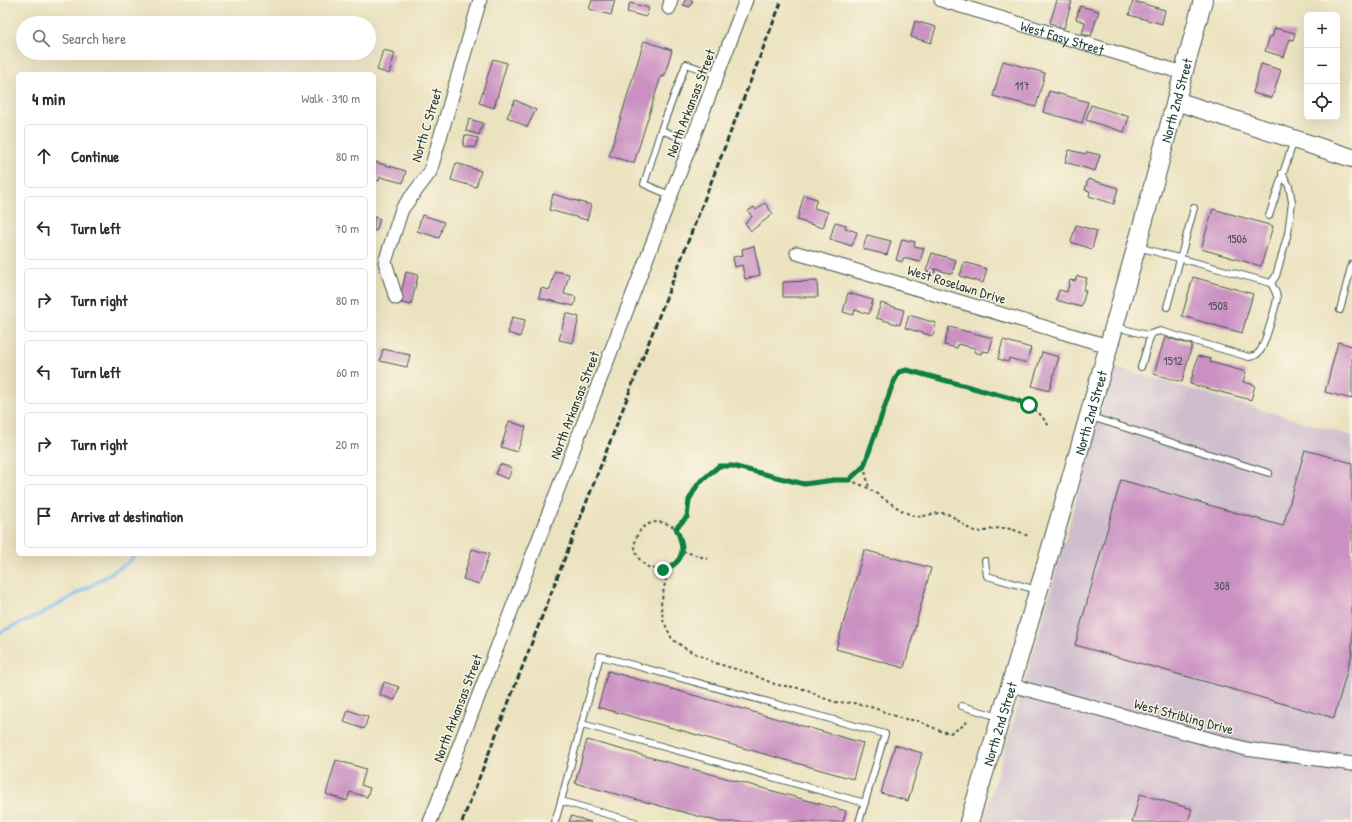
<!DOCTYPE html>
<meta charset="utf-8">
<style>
body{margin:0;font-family:"Patrick Hand",sans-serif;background:#f2f2f3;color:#2b2b33}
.controls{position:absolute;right:12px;top:12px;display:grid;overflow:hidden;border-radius:6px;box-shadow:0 4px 16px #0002}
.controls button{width:36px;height:36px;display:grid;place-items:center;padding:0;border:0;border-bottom:1px solid #e1e1e2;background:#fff;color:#2b2b33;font:20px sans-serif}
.stop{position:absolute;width:12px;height:12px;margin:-9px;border:3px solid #0b8043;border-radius:50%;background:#fff}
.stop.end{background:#0b8043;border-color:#fff;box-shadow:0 1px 4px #0008}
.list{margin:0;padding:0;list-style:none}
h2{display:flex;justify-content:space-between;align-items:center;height:52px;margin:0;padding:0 16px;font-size:17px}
h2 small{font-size:13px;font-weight:400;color:#7c7c81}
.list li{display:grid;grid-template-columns:26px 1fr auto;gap:12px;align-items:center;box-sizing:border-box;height:64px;margin:0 8px 8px;padding:0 8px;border:1px solid #e1e1e2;border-radius:6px}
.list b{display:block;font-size:15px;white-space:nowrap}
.list em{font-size:13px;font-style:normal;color:#7c7c81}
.icon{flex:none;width:22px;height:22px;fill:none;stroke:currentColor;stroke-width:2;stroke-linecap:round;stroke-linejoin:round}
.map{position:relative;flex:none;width:1352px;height:822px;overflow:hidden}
.search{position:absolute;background:#fff;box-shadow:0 4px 16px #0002;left:16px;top:16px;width:360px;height:44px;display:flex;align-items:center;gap:10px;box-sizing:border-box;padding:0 14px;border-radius:22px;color:#7c7c81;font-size:15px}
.panel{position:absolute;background:#fff;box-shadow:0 4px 16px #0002;left:16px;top:72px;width:360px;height:484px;border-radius:6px}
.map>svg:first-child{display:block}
</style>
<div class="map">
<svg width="1352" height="822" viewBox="0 0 1352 822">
<rect width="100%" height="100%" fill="#fcf5e5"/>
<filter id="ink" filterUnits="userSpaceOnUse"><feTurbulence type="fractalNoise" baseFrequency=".025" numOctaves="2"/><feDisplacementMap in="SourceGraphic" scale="8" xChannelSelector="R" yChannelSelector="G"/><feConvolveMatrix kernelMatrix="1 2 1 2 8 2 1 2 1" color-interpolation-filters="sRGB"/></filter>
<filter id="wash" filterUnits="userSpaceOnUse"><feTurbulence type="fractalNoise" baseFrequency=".012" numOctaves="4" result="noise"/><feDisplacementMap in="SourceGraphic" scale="16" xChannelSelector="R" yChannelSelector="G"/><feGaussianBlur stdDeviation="0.9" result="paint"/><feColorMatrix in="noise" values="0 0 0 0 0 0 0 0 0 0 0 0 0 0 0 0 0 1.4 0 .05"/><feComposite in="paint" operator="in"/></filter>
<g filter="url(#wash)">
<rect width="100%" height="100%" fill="#ebe2bf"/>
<polygon fill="#cfbdce" points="1114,367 1352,436 1352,822 983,822 1023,689"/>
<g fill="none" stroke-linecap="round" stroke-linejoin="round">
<polyline stroke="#83bcf4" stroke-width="3.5" points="0,632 39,615 94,584 129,562 136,554"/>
</g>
<g id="blocks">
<g fill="#ca90c2">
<polygon points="592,0 615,0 611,15 589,9"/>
<polygon points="685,0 693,0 690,7 683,5"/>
<polygon points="1057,0 1072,1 1064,28 1050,23"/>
<polygon points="1133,1 1165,10 1162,24 1129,15"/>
<polygon points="630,3 649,8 646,17 627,12"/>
<polygon points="1080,6 1099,11 1091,36 1082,34 1085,22 1076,19"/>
<polygon points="915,21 936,27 931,43 911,37"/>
<polygon points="1275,28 1295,33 1293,40 1290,39 1284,57 1265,51 1270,36 1272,37"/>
<polygon points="644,41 672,50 664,77 661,76 634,163 609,156"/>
<polygon points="383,50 395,53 389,74 377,70"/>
<polygon points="493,59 507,63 494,108 479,103"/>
<polygon points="1003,61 1045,73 1036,107 993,96"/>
<polygon points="1261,64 1281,70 1272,98 1253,93"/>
<polygon points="1049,91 1088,102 1082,123 1043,112"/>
<polygon points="515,100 536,110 527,127 507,117"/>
<polygon points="1091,105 1129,117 1124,132 1086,120"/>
<polygon points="469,119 483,123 479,135 466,131"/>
<polygon points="465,135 478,138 475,148 463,146"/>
<polygon points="1069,150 1086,154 1087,152 1100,155 1095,171 1065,162"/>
<polygon points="375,162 406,171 403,183 380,177 379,181 374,180"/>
<polygon points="456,163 481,171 476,187 451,180"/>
<polygon points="1088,179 1118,188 1114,204 1089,196 1090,191 1085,190"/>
<polygon points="553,194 591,205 587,220 549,210"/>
<polygon points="804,195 817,199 814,208 828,212 823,228 797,220"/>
<polygon points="765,203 773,214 751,231 745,223 752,217 748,211 754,207 756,210"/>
<polygon points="1213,209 1273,226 1261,266 1201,249"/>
<polygon points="422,215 444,222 439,238 417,231"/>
<polygon points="374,217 380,219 376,231 374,231"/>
<polygon points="835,222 846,225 845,228 857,232 852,246 830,239"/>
<polygon points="1076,225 1097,231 1092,249 1071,242"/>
<polygon points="867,235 891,241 887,255 863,249"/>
<polygon points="902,239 915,242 914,246 924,248 920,262 903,258 902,262 896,260"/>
<polygon points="754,246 760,275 745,279 742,265 735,267 733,257 743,255 742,249"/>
<polygon points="932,253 956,260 952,274 935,269 934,273 926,271"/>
<polygon points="964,262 987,269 983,283 960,276"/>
<polygon points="555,271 569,274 564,294 576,297 574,306 539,298 541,288 550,290"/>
<polygon points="406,272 418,275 411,305 399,302"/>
<polygon points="1077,276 1087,278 1083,290 1086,291 1081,307 1056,300 1059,290 1067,292 1070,280 1075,281"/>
<polygon points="1193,277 1253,294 1242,333 1182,316"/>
<polygon points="817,281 818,297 783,297 783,282"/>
<polygon points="848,293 873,300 869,314 855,310 853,315 843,312"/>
<polygon points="881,303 904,310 900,325 876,318"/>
<polygon points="566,313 579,317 573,343 559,340"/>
<polygon points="909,315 936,323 933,336 905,328"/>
<polygon points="512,317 525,320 520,337 508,333"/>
<polygon points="949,327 993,338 989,352 982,351 981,354 974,352 975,348 958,344 957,348 944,345"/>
<polygon points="1165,337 1192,345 1182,382 1154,374"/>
<polygon points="1003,340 1031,348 1026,363 1009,358 1008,362 998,359"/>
<polygon points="1338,342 1352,346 1352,399 1325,392"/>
<polygon points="383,349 410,355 407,367 380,361"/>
<polygon points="1042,352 1059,357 1049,391 1032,386"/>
<polygon points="1198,356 1211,359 1210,362 1246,372 1243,382 1255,385 1251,400 1190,384"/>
<polygon points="509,421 526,427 517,452 501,447"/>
<polygon points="1305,450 1352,463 1352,653 1334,718 1075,645 1121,480 1283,526"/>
<polygon points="500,464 512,468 508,479 496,474"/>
<polygon points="472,549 489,554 479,584 463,579"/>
<polygon points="864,550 931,568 904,668 836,649"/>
<polygon points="608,671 863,743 853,779 598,707"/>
<polygon points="384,682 399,687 395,700 380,695"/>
<polygon points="348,710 368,717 364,729 344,722"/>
<polygon points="587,740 846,811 843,822 720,822 575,783"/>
<polygon points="895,745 922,753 908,801 881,793"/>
<polygon points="336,760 366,769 361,785 370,788 367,797 350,792 347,801 326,794"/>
<polygon points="1140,794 1192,809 1188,822 1132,822"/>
<polygon points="571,816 591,822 569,822"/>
</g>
</g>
</g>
<g filter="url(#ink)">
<use href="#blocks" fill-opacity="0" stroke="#3e5649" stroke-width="1"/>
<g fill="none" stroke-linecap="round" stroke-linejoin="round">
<g stroke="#3e5649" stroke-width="8">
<g id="lane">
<polyline points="661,130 692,142"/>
<polyline points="672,196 644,184 661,130 686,64 717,75"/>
<polyline points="1269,216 1294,140"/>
<polyline points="1138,247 1271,283 1276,276 1288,233 1292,202 1289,186 1282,173"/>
<polyline points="1352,264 1350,271 1352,271"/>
<polyline points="1167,307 1194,208"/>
<polyline points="1340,310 1350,271"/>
<path d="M 1116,327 L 1147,335 L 1160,331 L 1249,357 C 1254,356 1256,356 1260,351 C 1264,346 1277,304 1277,297 C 1276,291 1273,287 1271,283"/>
<polyline points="1141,367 1151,334"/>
<polyline points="1091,417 1269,473"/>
<polyline points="985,561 987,576 1037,590"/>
<polyline points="962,706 999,717"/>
<polyline points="582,724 865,803"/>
<polyline points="561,801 600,656 885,734 859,822"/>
<polyline points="555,822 561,801 635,822"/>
</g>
</g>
<g stroke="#3e5649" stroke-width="15">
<g id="street">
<path id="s1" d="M 941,0 L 1183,73"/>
<polyline points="669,8 671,0"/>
<polyline points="797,253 1108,346"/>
<polyline points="396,298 385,262 402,209 430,172 480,0"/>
<polyline points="1011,685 1246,749 1352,764"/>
<polyline points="430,822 746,0"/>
</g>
</g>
<g stroke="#3e5649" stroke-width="20">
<g id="secondary">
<polyline points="1176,101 1352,158"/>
<path id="s2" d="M 969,822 C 1031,621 1089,418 1145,216 C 1164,144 1183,72 1203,0"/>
</g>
</g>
<g stroke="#3e5649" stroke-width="2" stroke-dasharray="3 3" stroke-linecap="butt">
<polyline points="864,466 869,488"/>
<path d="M 849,480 C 856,483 865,486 871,490 C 885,498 901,513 916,516 C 923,518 935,512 943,513 C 957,515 962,528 975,531 C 981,533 987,530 993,529 C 1007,526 1016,530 1028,536"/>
<path d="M 676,528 C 679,535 685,544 682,552 C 678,567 662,573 648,567 C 645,566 643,563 641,561 C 628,547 637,524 656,522 C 663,521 670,525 676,528 L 687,517 L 689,500 L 698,484 L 719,466 L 732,466 L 804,484 L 834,480 L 849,480 L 864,466 L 892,386 L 899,372 L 907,370 L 1010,398 L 1029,405 L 1039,413 L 1049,426"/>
<polyline points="683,551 708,559"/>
<polyline points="671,567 666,578 661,604 663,620 672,639 686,649 715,663 746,672 777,685 793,687 808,690 820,697 835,702 854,703 874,708 900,718 918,721 941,731 950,733 960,728 968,721"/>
</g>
<use href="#lane" stroke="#fff" stroke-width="6"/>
<use href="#street" stroke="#fff" stroke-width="13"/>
<use href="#secondary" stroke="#fff" stroke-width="18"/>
<polyline stroke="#1f3d34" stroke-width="3" stroke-dasharray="6 3" stroke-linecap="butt" points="462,822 782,0"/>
</g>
</g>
<g fill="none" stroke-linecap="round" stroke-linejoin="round" filter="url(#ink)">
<path stroke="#0b8043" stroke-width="5" d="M 663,570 C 686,562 685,548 676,528 L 687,517 L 689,500 L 698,484 L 719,466 L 732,466 L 804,484 L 834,480 L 849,480 L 864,466 L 892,386 L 899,372 L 907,370 L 1010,398 L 1029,405"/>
</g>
<g text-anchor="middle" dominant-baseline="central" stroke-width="3" stroke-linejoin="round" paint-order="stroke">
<g font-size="12" fill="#4a5258">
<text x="1022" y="85">117</text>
<text x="1237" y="238">1506</text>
<text x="1218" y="305">1508</text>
<text x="1173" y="360">1512</text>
<text x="1222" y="585">308</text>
</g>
<g font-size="14" fill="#1f3d34" stroke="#fcf5e5">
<text stroke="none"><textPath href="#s1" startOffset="127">West Easy Street</textPath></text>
<text stroke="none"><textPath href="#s2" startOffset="751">North 2nd Street</textPath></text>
<text transform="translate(690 103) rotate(-69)">North Arkansas Street</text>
<text transform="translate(426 125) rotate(-73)">North C Street</text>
<text transform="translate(957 284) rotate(17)">West Roselawn Drive</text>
<text transform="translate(574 405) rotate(-69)">North Arkansas Street</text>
<text stroke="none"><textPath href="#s2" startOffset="427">North 2nd Street</textPath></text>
<text transform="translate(457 708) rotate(-69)">North Arkansas Street</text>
<text transform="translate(1184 716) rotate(15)">West Stribling Drive</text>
<text stroke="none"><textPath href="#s2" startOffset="103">North 2nd Street</textPath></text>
</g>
</g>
</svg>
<div class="controls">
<button>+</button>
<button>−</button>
<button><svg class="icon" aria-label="locate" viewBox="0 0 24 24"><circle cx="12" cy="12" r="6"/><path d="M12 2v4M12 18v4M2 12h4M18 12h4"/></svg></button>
</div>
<div class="stop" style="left:1029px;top:405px"></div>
<div class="stop end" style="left:663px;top:570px"></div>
<div class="search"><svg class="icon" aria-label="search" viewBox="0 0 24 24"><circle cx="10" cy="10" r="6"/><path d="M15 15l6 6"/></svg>Search here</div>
<section class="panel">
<h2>4 min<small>Walk · 310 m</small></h2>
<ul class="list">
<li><svg class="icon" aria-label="ahead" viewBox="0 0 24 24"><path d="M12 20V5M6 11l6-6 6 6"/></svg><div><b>Continue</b></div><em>80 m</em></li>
<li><svg class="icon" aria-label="left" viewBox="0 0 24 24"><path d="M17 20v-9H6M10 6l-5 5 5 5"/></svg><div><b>Turn left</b></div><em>70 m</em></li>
<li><svg class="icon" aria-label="right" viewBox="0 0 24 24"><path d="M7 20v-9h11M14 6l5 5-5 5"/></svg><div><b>Turn right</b></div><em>80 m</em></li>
<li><svg class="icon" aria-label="left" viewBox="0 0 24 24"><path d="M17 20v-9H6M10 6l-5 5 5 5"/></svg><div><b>Turn left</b></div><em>60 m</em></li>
<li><svg class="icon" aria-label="right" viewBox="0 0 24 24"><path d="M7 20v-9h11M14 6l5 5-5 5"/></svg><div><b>Turn right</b></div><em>20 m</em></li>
<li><svg class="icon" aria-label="arrive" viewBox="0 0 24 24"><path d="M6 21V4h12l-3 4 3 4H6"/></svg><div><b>Arrive at destination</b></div></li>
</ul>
</section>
</div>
